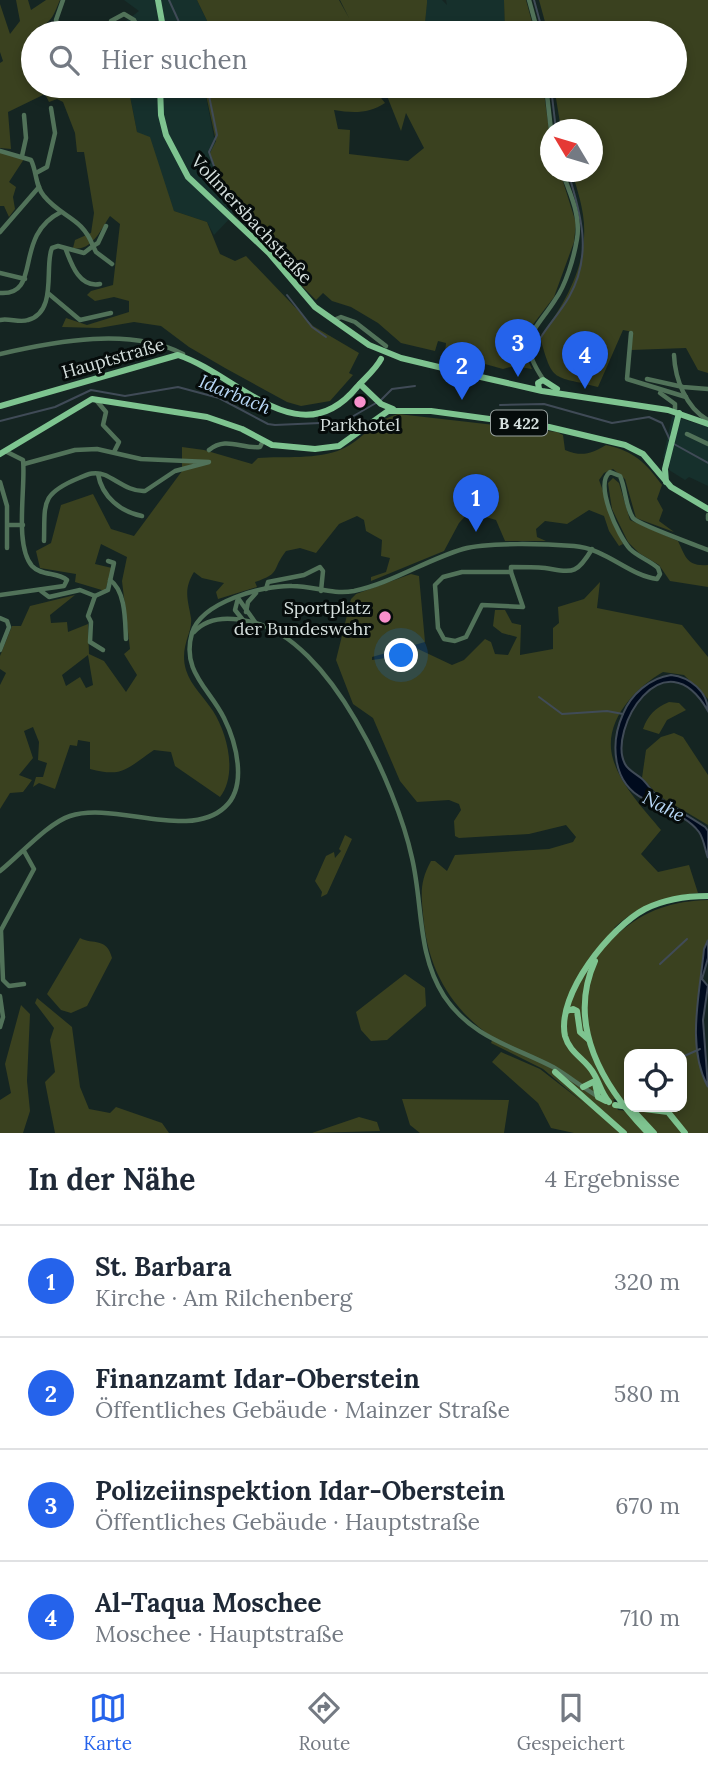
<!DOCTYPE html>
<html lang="de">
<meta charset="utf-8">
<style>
body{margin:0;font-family:Lora,serif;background:#f2f2f3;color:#1f2937}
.controls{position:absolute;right:21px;bottom:21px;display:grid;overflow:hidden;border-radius:14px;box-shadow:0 4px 10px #0003}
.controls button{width:63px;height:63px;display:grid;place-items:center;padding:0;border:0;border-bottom:2px solid #e0e1e3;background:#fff;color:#1f2937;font:35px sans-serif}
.compass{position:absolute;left:540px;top:119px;width:63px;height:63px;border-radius:50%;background:#fff;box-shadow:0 4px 10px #0003;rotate:308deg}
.you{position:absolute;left:402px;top:656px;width:24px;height:24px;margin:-18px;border:5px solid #fff;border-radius:50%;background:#1a73e8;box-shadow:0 0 0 10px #1a73e833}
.badge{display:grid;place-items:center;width:46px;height:46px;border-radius:50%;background:#2563eb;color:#fff;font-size:23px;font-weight:700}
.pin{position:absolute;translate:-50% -58px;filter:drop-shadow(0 2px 4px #0008)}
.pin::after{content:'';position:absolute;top:37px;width:24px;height:21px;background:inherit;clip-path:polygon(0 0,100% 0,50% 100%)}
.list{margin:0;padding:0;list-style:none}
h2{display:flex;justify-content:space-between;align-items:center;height:91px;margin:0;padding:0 28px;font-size:30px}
h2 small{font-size:23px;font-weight:400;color:#747a83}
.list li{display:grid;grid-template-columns:46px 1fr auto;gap:21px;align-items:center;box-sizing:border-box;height:112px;padding:0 28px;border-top:2px solid #e0e1e3}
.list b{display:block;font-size:26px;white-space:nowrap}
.list p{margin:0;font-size:23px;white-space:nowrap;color:#747a83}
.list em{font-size:23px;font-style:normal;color:#747a83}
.icon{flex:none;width:38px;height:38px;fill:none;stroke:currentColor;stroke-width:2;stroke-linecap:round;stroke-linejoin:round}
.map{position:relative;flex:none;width:708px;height:1133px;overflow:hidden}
.search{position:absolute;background:#fff;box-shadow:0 4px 10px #0003;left:21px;right:21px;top:21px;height:77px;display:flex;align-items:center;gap:18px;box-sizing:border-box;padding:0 24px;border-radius:38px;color:#747a83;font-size:26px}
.sheet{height:539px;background:#fff}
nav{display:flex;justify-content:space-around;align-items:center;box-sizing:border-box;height:98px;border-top:2px solid #e0e1e3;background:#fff;font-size:19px;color:#747a83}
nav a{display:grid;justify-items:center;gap:4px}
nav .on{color:#2563eb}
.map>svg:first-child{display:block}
</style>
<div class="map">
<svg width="708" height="1133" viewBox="0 0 708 1133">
<rect width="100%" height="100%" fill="#152522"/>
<g fill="#16302c">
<polygon points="124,0 197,0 213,33 122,33 121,25 139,11"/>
<polygon points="427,0 442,0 447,5 446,0 504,0 505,33 424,33"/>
<polygon points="128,86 204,86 226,200 235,213 214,235 207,222 174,211 164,184 137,132"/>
<polygon points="672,416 708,427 708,486 689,477 685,480 669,470 670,460 663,458"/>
</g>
<g fill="#3a411f" fill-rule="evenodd">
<path d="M 16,0 L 28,0 L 31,10 L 46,0 L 60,0 C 55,11 52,24 39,26 L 39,33 L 33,33 L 33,86 L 89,86 L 91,90 L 99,86 L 128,86 L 137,132 L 150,137 L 174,211 L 207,222 L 220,254 L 235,261 L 246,256 L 313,326 L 359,353 L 349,373 L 353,375 L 330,401 L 301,406 L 287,402 L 225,368 L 189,347 L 161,326 L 134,322 L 99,328 L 62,327 L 66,318 L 87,325 L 129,312 L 129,301 L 114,297 L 95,301 L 87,295 L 91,291 L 113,285 L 120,224 L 110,216 C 101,229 92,252 73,248 L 75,240 L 91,233 L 94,213 L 84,152 L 77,152 L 75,133 L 63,102 L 57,99 L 49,102 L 45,94 L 8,112 L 11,149 L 0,148 L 0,63 L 3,61 L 0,52 L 0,4 L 10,34 L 20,21 Z"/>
<polygon points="197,0 339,0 349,18 340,0 427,0 427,3 424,33 365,33 359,28 359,33 213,33"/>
<polygon points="504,0 526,0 535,33 505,33"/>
<path d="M 539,0 L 708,0 L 708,373 L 698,370 L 686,348 L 631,350 L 633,332 L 623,330 L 598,387 C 552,375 553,384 540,337 C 566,303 590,260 583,215 C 581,200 576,186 572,172 L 592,172 L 592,130 L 561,129 L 554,86 L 675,86 L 675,33 L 548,33 Z"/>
<path d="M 204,86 L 363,86 L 364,93 L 378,94 L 385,103 C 369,114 352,113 334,110 L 338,129 L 350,130 L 349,154 L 408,161 L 424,148 L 406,113 L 401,131 L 383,86 L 543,86 L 550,137 L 550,172 L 560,172 L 576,223 L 574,242 L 554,297 L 528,331 L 525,340 L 525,354 L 532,369 L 514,366 L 503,369 L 445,353 L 446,343 L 438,341 L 435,351 L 401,343 L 378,323 L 351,307 L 332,301 L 323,293 L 316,300 L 302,286 L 306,281 L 300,274 L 295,278 L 285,266 L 294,255 L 240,207 L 235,213 L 226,200 L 210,153 L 216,141 Z"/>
<polygon points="0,152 24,159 9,182 16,187 13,197 15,209 9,217 4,206 0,206"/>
<path d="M 398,414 L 557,432 L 563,435 L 565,450 C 582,457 591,454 606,445 C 634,451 646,463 662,485 L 657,499 L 663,510 L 659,521 L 674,532 L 636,518 L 625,479 L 613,469 L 604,473 L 599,480 L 623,544 L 619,546 L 609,531 L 604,516 L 589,510 L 567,524 L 545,521 L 536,529 L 537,537 L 546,541 L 505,541 L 496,520 L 469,512 L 459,523 L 444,551 L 371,581 L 371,577 L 386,572 L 390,558 L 381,556 L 382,540 L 366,531 L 364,520 L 357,516 L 339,524 L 316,553 L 300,548 L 286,551 C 271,570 282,573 255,582 L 257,587 L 218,599 L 216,592 L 224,583 L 202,578 L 194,572 C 183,590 188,600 191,618 C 193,633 179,646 186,670 C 191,686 204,697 213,711 C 227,733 238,774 220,797 L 175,766 L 171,752 L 154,750 C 127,768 124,778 90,769 L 90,742 L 78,740 L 77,746 L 70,745 L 55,789 L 39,783 L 33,787 L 36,777 L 43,777 L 47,763 L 38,760 L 39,742 L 33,727 L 24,731 L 33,758 L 19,775 L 32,780 L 23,792 L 10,793 L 0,809 L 0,685 L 6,673 L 0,669 L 0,656 L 12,626 L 21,626 L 30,606 L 75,595 L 50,615 L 51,623 L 67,622 L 68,632 L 88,624 L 89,654 L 104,661 L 126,692 L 137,675 L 124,654 L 130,649 L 122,581 L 127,557 L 101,544 L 95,564 L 112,568 L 105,591 L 75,582 L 76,574 L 40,568 L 36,551 L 51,543 L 61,505 L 93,494 L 111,529 L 134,536 L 182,471 L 182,447 L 204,450 L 252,464 L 258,458 C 283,456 318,460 342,449 C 363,440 372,421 398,414 ZM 88,655 L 93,685 L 86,688 L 80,677 L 66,686 L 62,675 Z"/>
<path d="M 613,478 L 619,483 L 630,520 L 678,541 C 685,555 686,567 708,565 L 708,587 L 670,581 L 659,565 L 639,553 L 628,542 L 612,509 L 608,483 Z"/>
<path d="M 411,574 L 419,576 L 425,642 L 372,657 L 372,660 L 400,656 L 399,652 L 416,648 L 452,665 L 464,660 L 485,639 L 491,642 L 495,654 L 508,655 L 517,637 L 502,633 L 493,626 L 495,610 L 505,610 L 512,623 L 521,625 L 520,655 L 553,649 L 553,628 L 559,623 L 558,607 L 584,599 L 600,582 L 597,608 L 682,625 L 708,657 L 708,699 L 684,675 L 663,672 C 635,688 602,722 613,759 C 621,786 644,809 661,830 L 641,854 L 658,872 L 689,865 L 698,893 C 665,896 638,906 614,928 L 619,933 C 645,910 673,901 708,900 L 708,940 L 704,949 L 697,1030 L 698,1058 L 708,1087 L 708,1133 L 574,1133 L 551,1128 L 538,1103 L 492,1062 L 501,1052 L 540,1069 L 585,1104 L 543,1069 L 491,1043 L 493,1038 C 449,1007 427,967 423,914 C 421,893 420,881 431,861 L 435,861 L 447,871 L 455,855 L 549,849 L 573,842 L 576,837 L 566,825 L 529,834 L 459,838 L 455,836 L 454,821 L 461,810 L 459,804 L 449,800 L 417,802 L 400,781 L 373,718 L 353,704 L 336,660 L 351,599 L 356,594 ZM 629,1054 L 682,1054 L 682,1107 L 635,1107 L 639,1112 L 618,1110 L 613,1099 L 629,1103 Z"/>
<path d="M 669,702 L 679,703 L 686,710 L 667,720 L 659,734 L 643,729 C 648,715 655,708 669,702 Z"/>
<polygon points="674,733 683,737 708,775 708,825 659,796 642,778 646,750 661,737"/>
<polygon points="345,835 352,839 327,894 321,897 322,892 315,881 326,856 334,852 335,858 341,851 339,849"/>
<path d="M 80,938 C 93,945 107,937 112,958 L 87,1006 L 71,1013 L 61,1010 L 47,994 Z"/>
<polygon points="405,974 425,988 426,1006 387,1040 371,1041 361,1030 356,1012"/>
<polygon points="37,998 72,1027 80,1087 89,1109 110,1113 116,1107 162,1123 169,1133 55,1133 45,1082 55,1072 50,1040 54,1028 35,1003"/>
<polygon points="21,1005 30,1014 27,1081 30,1111 23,1133 0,1133 0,1100 11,1093 5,1064"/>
<polygon points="402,1099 509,1100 504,1133 420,1133 410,1125"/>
<polygon points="359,1117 377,1122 380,1131 312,1133"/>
</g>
<g fill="#000b1e" stroke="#404b57" stroke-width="2">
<path d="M 671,675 C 690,677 708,692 708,711 C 664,634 607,730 625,764 C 628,770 636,774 641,778 C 647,783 650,789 655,794 C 661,801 694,819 705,827 L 708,831 L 708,858 C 705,850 704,839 699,832 C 686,815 662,809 644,799 C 612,783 610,743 623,714 C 631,694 650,678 671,675 Z"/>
<path d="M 708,940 L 708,958 L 702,979 L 708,986 L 703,1020 L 708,1087 C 686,1046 700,993 704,949 Z"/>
</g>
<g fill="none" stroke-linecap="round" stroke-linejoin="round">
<g stroke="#404b57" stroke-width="2">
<polyline points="169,0 184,33"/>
<polyline points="534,0 543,33"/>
<polyline points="207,86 217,135 209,152 226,200"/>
<polyline points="551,86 551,88"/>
<polyline points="552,96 556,130"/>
<polyline points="287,295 312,327 326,337"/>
<path d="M 541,337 C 550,323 561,311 569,297 C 593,255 581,214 568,172"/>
<polyline points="381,400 392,389 415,386"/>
<polyline points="500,405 544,404 612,423 649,417 662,423 670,440"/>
<polyline points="0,421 55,407 91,390 125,396 178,387 219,398 268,424 275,425 343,422 376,403"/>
<polyline points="674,444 708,463"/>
<polyline points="539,697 562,714 607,711 623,714"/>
<polyline points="660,964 687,939"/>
<polyline points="682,1057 700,1049"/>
</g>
<g stroke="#517259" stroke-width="4.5">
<polyline points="529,0 538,33"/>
<polyline points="60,33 56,20 63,0"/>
<polyline points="110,33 111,21 124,14 134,20 141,33"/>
<polyline points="546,86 551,130"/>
<path d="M 0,151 L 31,160 C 37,172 35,186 44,196 C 62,218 82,217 93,246 L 84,253 L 58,246 L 52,248 C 44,265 58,312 28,320 C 20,323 9,318 0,320"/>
<polyline points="22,156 26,138 24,115"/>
<polyline points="36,173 47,167 55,133 51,108"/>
<polyline points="106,226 98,243 93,246 96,252 112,264"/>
<polyline points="0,232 39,187"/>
<path d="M 66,250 C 72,266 80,288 100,284"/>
<polyline points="0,273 25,279"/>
<path d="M 0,293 C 43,296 12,236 61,212"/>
<polyline points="49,294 80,320 111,313"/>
<polyline points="334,320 341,317 355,322 386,346"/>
<polyline points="631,333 627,379 686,397"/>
<path d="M 0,354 C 56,341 131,327 183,354"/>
<path d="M 674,355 C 675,379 686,408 708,420"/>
<path d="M 543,379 C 516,339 533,334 555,300 C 566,285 574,257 577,239 C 581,217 570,192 562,172"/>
<polyline points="647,379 683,387 708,389"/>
<polyline points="660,393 675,404 675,412"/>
<polyline points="96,400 106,412 103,425 119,442 114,452"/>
<polyline points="687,434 708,444"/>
<path d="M 209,450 C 226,436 241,449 260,447 L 263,441"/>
<path d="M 24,464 L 75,450 L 97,449 L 141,459 L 209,462 L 175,471 L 145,491 C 130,492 118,481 105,475 C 95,471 88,474 79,478 C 40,494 45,503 44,541"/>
<path d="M 98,474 C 102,497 121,512 142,516"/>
<polyline points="0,482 7,506 7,548"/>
<polyline points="708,515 708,519"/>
<polyline points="8,525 23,525"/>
<polygon points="462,572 511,572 523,607 482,605 466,637 455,641 444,639 438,628 435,585 443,577"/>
<path d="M 511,572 L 511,567 C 522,567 534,567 545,568 C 572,572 576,576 592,549"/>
<path d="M 110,580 C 126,591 125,622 126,639"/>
<polyline points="266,589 268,582 304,575 320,567 323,571 321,591"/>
<polyline points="41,591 49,597 80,590 95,596"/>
<path d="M 0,595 L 64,586 L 67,580 C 58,572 41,576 32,566 C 14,545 26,486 23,460 L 7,452"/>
<polyline points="95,596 88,616 91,622 90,642 103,650"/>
<polyline points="95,596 108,590 114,563 108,561"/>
<polyline points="238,598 255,622"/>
<polyline points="238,598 235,610 243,620"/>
<polyline points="246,612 248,602 256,593"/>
<polyline points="0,618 7,621 9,627 0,650"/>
<path d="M 194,632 C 209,615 232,617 252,622 C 330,639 397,788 412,858 C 423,905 417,954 444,996 C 471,1037 512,1046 553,1067 C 568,1076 582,1087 597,1096"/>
<path d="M 0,871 C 19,856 48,823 70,816 C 114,801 189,841 225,807 C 248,786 236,742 224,718 C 209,688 181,671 192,633 C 201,602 263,585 292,586 C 314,586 332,595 354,591 C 392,583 426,560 463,549 C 488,542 547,544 574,546 C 605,548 630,576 657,579 L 660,574 L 658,568 C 649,560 638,557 630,549 C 618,536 594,484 610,472 L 620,476 C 626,489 625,506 633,518 C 637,524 696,545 708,550"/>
<polyline points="1,931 3,980 9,986 24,984"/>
<polyline points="0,932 34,869 24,851"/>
<polyline points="0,996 3,1017 0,1027"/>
</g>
<g stroke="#7ec490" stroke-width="6">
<polyline points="158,0 164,33"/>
<polyline points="160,86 161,115 166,135 188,177 269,253 315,307 369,345 401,358 472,375 542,391 668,410 708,424"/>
<polyline points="360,384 381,404 393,409"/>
<polyline points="539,389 538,383 543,380 557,389"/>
<path d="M 0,406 L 178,355 C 238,375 300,457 357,387 C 365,378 376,369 381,359"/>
<polyline points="0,454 92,399 207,417 242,429 272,445 315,449 339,446 388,411 431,411 549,427 625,445 643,454 671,487 708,509"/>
<polyline points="666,482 665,469 679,413"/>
<path d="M 595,961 C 566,1025 603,1087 648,1133"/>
<polyline points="567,1011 573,1009 577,1011 580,1032 588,1039"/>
<polyline points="555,1072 624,1133"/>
<polyline points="595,1083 598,1097 606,1101"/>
<polyline points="583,1087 595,1081"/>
<path d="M 609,1102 C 601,1093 600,1084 594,1074 C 586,1059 570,1054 565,1036 C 556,994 611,927 645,909 C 665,899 686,896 708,896"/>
<polyline points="630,1107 654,1133"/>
<polyline points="636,1108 668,1112 685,1133"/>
</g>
<polyline stroke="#7ec490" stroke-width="6" points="615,1105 636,1108"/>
</g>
<g fill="#f890cc" stroke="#060c0b" stroke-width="2.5">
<circle cx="360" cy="402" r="7"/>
<circle cx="385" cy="617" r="7"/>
</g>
<g text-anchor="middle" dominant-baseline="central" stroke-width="6" stroke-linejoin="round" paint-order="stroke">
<rect fill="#060c0b" stroke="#97a09e" stroke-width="2" x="491" y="410.5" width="56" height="25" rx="5"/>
<g font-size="16" font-weight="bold" fill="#d5dfdd">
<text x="519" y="423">B 422</text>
</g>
<g font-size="18" fill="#d5dfdd" stroke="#060c0b">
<text transform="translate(252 219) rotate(47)">Vollmersbachstraße</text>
<text transform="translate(113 358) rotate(-16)">Hauptstraße</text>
</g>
<g font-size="18" fill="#d5dfdd" stroke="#060c0b">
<text x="360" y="424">Parkhotel</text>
<text x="371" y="607" text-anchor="end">Sportplatz<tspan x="371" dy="21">der Bundeswehr</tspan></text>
</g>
<g font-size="19" font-style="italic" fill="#b8d7f6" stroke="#060c0b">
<text transform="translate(235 394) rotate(22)">Idarbach</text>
<text transform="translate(664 806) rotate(28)">Nahe</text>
</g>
</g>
</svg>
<div class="controls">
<button><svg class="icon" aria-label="locate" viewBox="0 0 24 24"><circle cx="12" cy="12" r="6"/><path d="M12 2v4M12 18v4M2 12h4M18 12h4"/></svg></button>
</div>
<svg class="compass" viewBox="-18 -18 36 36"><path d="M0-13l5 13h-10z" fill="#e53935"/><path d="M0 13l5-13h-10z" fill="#747a83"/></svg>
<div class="you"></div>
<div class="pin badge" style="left:476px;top:532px">1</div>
<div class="pin badge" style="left:462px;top:400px">2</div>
<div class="pin badge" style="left:518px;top:377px">3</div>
<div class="pin badge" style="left:585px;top:389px">4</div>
<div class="search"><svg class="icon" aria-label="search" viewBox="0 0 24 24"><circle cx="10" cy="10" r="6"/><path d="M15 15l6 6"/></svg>Hier suchen</div>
</div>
<section class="sheet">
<h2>In der Nähe<small>4 Ergebnisse</small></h2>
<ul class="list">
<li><span class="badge">1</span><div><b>St. Barbara</b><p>Kirche · Am Rilchenberg</p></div><em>320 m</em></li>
<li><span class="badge">2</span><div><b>Finanzamt Idar-Oberstein</b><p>Öffentliches Gebäude · Mainzer Straße</p></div><em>580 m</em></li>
<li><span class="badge">3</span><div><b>Polizeiinspektion Idar-Oberstein</b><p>Öffentliches Gebäude · Hauptstraße</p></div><em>670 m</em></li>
<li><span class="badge">4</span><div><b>Al-Taqua Moschee</b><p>Moschee · Hauptstraße</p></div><em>710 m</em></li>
</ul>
</section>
<nav>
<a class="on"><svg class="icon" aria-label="map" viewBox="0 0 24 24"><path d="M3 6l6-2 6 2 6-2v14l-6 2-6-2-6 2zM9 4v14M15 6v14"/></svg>Karte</a>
<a><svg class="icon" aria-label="directions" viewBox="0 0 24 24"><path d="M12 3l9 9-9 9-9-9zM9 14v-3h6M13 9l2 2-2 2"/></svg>Route</a>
<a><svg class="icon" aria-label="saved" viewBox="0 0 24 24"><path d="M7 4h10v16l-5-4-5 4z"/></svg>Gespeichert</a>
</nav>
